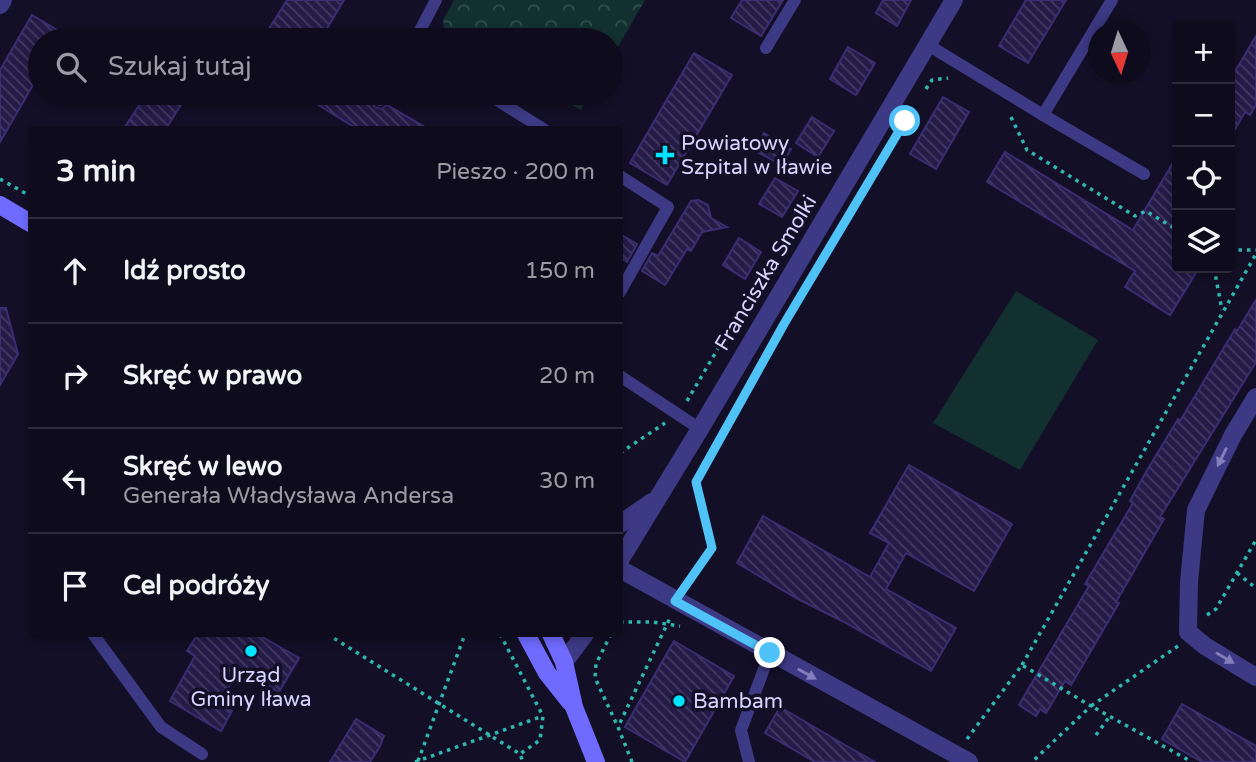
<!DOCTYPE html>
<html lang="pl">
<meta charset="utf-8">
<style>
body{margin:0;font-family:"Varela Round",sans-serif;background:#1c1929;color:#f1f3f6}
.controls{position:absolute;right:21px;top:21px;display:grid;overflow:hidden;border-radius:7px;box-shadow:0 4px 10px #0003}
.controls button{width:63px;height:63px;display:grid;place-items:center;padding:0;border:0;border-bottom:2px solid #2e2b3b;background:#0e0b1c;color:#f1f3f6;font:35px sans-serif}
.compass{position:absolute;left:1088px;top:21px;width:63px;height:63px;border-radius:50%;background:#0e0b1c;box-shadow:0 4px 10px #0003;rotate:176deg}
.stop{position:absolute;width:21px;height:21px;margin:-16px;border:5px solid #4fc3f7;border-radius:50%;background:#fff}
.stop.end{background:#4fc3f7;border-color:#fff;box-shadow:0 2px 7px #0008}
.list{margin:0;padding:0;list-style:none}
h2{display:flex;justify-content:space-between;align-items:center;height:91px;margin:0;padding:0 28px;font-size:30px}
h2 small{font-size:23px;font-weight:400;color:#9b9ba3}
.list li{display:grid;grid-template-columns:46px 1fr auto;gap:21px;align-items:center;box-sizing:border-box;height:105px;padding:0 28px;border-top:2px solid #2e2b3b}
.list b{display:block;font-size:26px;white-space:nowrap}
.list p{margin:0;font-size:23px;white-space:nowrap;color:#9b9ba3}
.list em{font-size:23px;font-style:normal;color:#9b9ba3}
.icon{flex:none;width:38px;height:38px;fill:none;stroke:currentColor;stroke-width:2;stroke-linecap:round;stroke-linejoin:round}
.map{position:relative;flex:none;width:1256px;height:762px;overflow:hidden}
.search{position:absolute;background:#0e0b1c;box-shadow:0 4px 10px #0003;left:28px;top:28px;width:595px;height:77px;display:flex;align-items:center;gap:18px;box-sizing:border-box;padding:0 24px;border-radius:38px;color:#9b9ba3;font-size:26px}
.panel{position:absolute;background:#0e0b1c;box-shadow:0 4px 10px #0003;left:28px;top:126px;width:595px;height:511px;border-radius:7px}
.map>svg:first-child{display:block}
</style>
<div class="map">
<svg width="1256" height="762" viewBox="0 0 1256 762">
<defs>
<pattern id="park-crowns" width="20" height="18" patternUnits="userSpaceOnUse" patternTransform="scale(1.75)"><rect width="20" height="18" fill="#12302f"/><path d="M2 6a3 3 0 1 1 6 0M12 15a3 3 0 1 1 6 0" fill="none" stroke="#344d4e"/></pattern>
<pattern id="building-back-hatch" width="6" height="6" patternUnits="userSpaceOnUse" patternTransform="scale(1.75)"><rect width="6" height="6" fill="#241b47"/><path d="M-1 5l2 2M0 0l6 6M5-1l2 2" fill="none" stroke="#433b63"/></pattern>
</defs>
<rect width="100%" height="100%" fill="#130f26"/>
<g fill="url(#park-crowns)">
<polygon points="454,0 645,0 611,59 611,40 461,40 444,30 443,20"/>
<polygon points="551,93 591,93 581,110"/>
</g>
<polygon fill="#12302f" points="1016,291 1098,340 1020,470 933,423"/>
<g fill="url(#building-back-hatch)" stroke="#3b2d73" stroke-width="2">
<polygon points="287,0 344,0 320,40 262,40"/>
<polygon points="742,0 783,0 761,36 731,18"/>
<polygon points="883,0 911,0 897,26 876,13"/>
<polygon points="1026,0 1066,0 1028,63 999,46"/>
<polygon points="32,15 74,40 40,40 40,73 0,142 0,70"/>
<polygon points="1256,36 1256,105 1250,115 1245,112 1230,138 1230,80"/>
<polygon points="848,47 875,63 856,95 830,79"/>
<polygon points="694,53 732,75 667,185 630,163"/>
<polygon points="147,93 173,93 184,100 165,130 123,130"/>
<polygon points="299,93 367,93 372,96 371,101 375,107 381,109 387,105 430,130 359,130"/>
<polygon points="943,97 969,112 936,169 910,154"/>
<polygon points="812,117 834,131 818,157 796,143"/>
<polygon points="764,133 791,149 781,165 754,150"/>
<polygon points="1005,152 1133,230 1177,156 1177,268 1199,268 1170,315 1125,287 1135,271 987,182"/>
<polygon points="775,178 798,191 782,217 759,204"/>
<polygon points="698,200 708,205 711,218 727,227 702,232 691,251 687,249 665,285 642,271 652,253 658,256 691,201"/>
<polygon points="620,234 637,244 627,262 620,257"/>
<polygon points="739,238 761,252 745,279 723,265"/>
<polygon points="1256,300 1256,362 1160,517 1164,519 1116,602 1119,603 1071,685 1065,681 1046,713 1040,709 1036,716 1019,705 1089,586 1085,584 1133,503 1130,501 1146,472 1178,419 1180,421 1235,329 1237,331"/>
<polygon points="0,308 6,308 18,354 0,385"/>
<polygon points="909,465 1012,524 974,591 906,553 886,589 956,628 931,671 844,622 798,599 737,563 763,516 870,577 889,543 870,533"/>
<polygon points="198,634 257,634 299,658 279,692 239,669 219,704 232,711 221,731 170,701 195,656 187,651"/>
<polygon points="674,641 734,676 685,762 625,727"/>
<polygon points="1182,704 1256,746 1256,762 1202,762 1162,739"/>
<polygon points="780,707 845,745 875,762 815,762 765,733"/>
<polygon points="356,719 384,736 380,746 370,762 330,762"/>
</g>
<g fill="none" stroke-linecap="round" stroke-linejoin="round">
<g stroke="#2fb8b0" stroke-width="3.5" stroke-dasharray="3.5 5" stroke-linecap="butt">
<polyline points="926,89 932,80 948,78"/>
<polyline points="1011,117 1027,150 1135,216 1146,211 1177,230"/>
<polyline points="0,179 32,197"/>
<polyline points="1230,250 1256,250"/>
<polyline points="1214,268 1222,310"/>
<polyline points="687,401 746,301"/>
<polyline points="620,453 665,423"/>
<polyline points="1237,573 1256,588"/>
<polyline points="687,583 712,548 696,482 723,433"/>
<polyline points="1207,615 1216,609 1256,540"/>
<polyline points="620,622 653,622 680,626"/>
<polyline points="327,634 520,754 523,762"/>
<polyline points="500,634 543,716 540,740 520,754"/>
<polyline points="611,634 596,664 595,678 618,727"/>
<polyline points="1178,646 1091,706 1192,762"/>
<polyline points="1022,665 1256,254"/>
<polyline points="1096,735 1110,716"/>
<polyline points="967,739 1022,665 1091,706 1032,762"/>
<polyline points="418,761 465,634"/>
<polyline points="415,762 543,716"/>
<polyline points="632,762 618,727 670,618"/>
</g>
<g stroke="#3d3a85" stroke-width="12">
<polyline points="415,40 436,0"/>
<polyline points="928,45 1043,115 1144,174"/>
<polyline points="766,48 795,0"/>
<polyline points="486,93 545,130"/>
<polyline points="380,100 384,93"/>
<polyline points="1043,115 1112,0"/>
<polyline points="620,176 668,207 620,292"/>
<polyline points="620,376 700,429"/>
<polyline points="93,634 161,727 202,754"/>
<polyline points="749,762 741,730 770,653"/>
</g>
<g stroke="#3d3a85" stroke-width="18">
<polyline points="0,5 3,0"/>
<polyline points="1256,397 1233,435 1196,510 1189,582 1188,632 1205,646 1256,677"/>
<polyline points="620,524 652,502"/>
<polyline points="620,560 700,429 954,0"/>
<polyline points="620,569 969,762"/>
<polyline points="564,662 585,634"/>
</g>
<g stroke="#6f6bff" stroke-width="18">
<polyline points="0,205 32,224"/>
<polyline points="526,634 547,673 570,702"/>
<polyline points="551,634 564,662 574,707 596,762"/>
</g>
</g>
<defs><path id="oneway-solid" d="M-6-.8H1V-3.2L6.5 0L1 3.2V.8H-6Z" transform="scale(1.75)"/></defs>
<g fill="#837fbc">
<use href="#oneway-solid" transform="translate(1222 457) rotate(116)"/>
<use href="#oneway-solid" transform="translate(1225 658) rotate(31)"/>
<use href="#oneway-solid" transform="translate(807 674) rotate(29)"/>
</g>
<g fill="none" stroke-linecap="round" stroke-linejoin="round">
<polyline stroke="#4fc3f7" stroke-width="9" points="770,653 675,601 712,548 696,482 784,324 905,121"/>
</g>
<g fill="#00e5ff" stroke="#130f26" stroke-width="2.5">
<path d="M661.5 144.5h7v7h7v7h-7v7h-7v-7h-7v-7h7z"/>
<circle cx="251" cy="651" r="7"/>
<circle cx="679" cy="701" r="7"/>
</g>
<g text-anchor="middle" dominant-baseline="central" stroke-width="7" stroke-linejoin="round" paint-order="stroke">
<g font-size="21" fill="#d9d4ff" stroke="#130f26" text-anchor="start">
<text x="681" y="143">Powiatowy<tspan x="681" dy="24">Szpital w Iławie</tspan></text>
<text x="251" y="675" text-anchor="middle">Urząd<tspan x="251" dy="24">Gminy Iława</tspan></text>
<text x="693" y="701">Bambam</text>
</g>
<g font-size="21" fill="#d9d4ff" stroke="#130f26">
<text transform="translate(766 273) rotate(-59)">Franciszka Smolki</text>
</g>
</g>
</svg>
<div class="controls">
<button>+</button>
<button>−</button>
<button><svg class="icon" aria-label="locate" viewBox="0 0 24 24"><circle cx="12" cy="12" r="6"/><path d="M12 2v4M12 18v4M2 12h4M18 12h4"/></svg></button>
<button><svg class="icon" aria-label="layers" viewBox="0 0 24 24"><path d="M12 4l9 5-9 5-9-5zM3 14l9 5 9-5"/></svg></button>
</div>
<svg class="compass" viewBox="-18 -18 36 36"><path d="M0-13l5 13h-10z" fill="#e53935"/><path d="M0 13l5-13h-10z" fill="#9b9ba3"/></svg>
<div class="stop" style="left:905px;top:121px"></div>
<div class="stop end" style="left:770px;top:653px"></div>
<div class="search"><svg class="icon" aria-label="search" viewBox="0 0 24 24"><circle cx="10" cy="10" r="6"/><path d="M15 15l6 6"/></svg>Szukaj tutaj</div>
<section class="panel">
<h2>3 min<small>Pieszo · 200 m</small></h2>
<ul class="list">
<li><svg class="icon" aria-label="ahead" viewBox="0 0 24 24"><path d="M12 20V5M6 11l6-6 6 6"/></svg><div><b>Idź prosto</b></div><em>150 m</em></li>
<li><svg class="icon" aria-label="right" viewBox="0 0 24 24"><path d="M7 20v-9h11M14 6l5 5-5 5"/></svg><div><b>Skręć w prawo</b></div><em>20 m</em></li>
<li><svg class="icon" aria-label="left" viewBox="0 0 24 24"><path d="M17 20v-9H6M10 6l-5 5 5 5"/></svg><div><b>Skręć w lewo</b><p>Generała Władysława Andersa</p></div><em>30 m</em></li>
<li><svg class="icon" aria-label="arrive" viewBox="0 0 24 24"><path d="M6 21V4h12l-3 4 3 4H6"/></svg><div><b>Cel podróży</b></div></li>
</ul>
</section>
</div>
